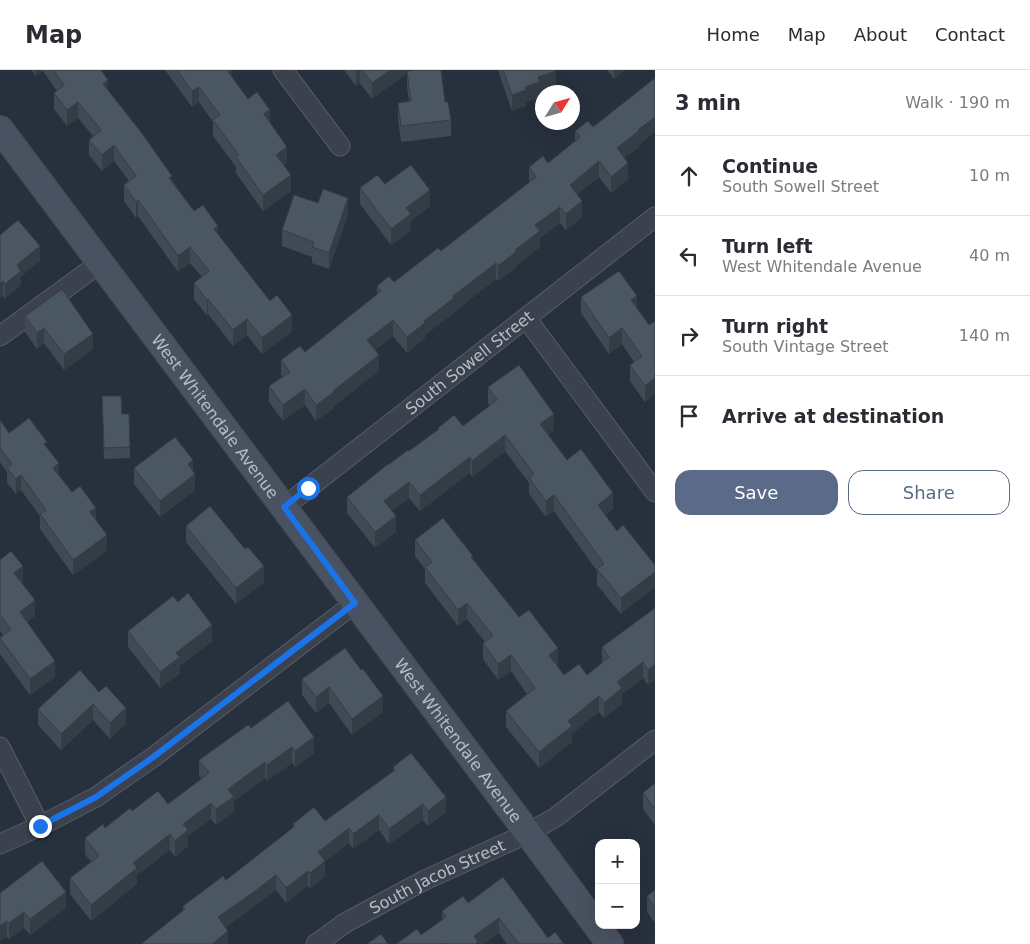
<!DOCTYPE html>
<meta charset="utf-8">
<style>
body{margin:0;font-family:"DejaVu Sans",sans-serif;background:#f7f7f7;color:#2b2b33}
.controls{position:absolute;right:15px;bottom:15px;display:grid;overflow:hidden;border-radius:10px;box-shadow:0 5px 20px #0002}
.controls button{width:45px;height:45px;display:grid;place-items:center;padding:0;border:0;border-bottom:1px solid #e1e1e2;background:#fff;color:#2b2b33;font:25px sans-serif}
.compass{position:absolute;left:535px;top:15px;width:45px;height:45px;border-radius:50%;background:#fff;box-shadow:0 5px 20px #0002;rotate:53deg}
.stop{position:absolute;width:15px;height:15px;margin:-11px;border:4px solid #1a73e8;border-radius:50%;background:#fff}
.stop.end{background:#1a73e8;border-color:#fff;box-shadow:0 1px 5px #0008}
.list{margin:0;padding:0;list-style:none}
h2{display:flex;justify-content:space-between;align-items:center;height:65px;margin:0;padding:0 20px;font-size:21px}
h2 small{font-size:16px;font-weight:400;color:#7c7c81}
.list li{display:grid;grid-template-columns:32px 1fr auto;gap:15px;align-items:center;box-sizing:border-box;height:80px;padding:0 20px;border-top:1px solid #e1e1e2}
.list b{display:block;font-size:19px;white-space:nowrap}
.list p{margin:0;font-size:16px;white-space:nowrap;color:#7c7c81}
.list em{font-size:16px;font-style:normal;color:#7c7c81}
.actions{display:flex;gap:10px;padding:15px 20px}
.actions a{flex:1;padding:11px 0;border:1px solid #5a6a88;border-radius:15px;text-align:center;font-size:18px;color:#5a6a88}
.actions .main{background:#5a6a88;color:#fff}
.icon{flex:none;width:28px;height:28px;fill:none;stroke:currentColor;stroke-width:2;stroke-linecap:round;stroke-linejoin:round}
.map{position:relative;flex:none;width:655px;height:874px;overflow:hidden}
header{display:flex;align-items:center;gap:30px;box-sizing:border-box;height:70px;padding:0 25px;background:#fff;border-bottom:1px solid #e1e1e2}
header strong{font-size:24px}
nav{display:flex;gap:28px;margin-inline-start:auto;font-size:18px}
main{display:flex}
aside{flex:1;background:#fff}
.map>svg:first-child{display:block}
</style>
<header>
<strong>Map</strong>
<nav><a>Home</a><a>Map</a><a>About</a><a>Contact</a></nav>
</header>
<main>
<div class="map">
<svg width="655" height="874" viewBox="0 0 655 874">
<rect width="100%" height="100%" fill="#27303d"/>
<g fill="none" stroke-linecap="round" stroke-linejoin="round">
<g stroke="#565d68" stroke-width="21">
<g id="street">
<polyline points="283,0 340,76"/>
<polyline points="526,248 655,422"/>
<polyline points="0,266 100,193"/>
<path id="s1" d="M 284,437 L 655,147"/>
<polyline points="0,677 40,756"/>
<polyline points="0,774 40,756 96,727 152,688 355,533"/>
<path id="s2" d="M 316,874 L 345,853 L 425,810 L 528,763 L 556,747 L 655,670"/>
</g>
</g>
<g stroke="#444b57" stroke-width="28">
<g id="secondary">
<path id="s3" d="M 0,59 L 528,763 L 610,874"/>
</g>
</g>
<use href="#street" stroke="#3b424e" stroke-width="19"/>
<use href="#secondary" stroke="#495260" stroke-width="26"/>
</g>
<g fill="#404a55">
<polygon points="31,0 101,0 108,21 194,141 218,165 292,261 262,284 247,265 233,276 208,244 207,246 194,229 194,213 202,207 190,193 178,202 138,146 136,148 124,131 124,115 129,111 114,91 102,101 89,85 89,70 93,66 78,48 67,56 54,39 54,23 57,21 43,1 36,6"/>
<polygon points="165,0 232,0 232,7 248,29 270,53 287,93 284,95 291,121 263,141 236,103 236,97 213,66 213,52 199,32 192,37"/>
<polygon points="344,0 408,0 408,1 445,32 451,50 451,66 401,72 398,49 398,33 409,32 407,17 407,3 372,29 360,13 356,16"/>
<polygon points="499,0 555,0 556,17 540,23 540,28 526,32 526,36 512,41 499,3"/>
<polygon points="607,0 625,0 614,9"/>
<polygon points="593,57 639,75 639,77 624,88 628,109 611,123 599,107 577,124 582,147 566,160 560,153 540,168 540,177 516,196 516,198 498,211 496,209 454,242 454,243 425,265 425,268 407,283 393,266 375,280 379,301 334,336 334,338 316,351 305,335 283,351 269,332 269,316 282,307 281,305 281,290 305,282 377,225 377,216 394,212 441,181 529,113 529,97 548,93 575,71 575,61"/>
<polygon points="385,114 430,136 411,151 411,160 391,175 360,134 360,118"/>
<polygon points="318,133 348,144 329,199 312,193 312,187 282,176 282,160"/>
<polygon points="0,165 40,191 21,206 21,215 5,228 3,226"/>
<polygon points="581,227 637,238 649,255 655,251 655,324 645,332 630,311 630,295 634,292 622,274 609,284 581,243"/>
<polygon points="25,246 93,279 64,300 44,273 37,279 25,262"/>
<polygon points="488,317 554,360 548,364 567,390 613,439 605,445 617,461 623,455 621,544 597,515 597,501 554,441 546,447 529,424 529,413 505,381 472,407 470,403 420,441 409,428 392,441 396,462 375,478 347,443 347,427 388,395 409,381 438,360 438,358 463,356 490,336 488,333"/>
<polygon points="102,326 122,344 130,377 130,388 104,389"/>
<polygon points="0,350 9,363 47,377 59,405 72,422 96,450 107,480 73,505 40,459 40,446 21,420 16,424 7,413 7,402 0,392"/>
<polygon points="134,398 193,402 195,420 160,447 134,414"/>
<polygon points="186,456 264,512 236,534 186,472"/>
<polygon points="415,470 473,489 519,547 558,594 556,595 564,605 587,605 602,593 602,577 655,538 655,610 648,615 643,608 622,624 622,634 604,648 599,642 572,663 572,672 539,698 506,657 506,641 527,624 511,601 498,610 483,589 483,573 485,572 467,549 458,556 425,513 425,499 415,486"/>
<polygon points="0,490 23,512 21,513 35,546 27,552 55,607 30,625 0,584 0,567 3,565 0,561"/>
<polygon points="128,561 212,571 180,596 180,603 160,618 128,577"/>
<polygon points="361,600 383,642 352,665 329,633 316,643 302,625 302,609"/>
<polygon points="99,622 126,654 110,669 93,650 61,680 38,655 38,639"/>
<polygon points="251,658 314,683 295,697 292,693 267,711 265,708 234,731 234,742 216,755 211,749 188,766 188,776 175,787 170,780 137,805 137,814 91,851 70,824 70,808 91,792 85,784 85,768 105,758 132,741 168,734 202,709 199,706 199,690"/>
<polygon points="393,697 446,742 428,756 423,750 389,774 379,760 353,779 349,773 325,792 325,806 310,818 308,816 286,833 276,820 251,839 226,857 228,874 183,841 183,836 226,810 293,758 293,754 325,751 393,701"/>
<polygon points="655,713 655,755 643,739 643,723"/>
<polygon points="655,820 655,853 647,842 647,826"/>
<polygon points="0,823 66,838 30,865 24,858 9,869 7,867"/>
<polygon points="468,833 548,868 564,874 507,874 499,863 484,874 396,874 421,865 442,850 442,841"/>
</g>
<g fill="#343c45">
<polygon points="36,0 43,0 43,1 36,6"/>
<polygon points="225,0 232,0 232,9"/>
<polygon points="356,0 360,0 360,13 356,16"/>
<polygon points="390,0 408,0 408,3 372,29 372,13"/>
<polygon points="614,0 625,0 614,9"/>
<polygon points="556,1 556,17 540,23 540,28 526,32 526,36 512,41 512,25 538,7"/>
<polygon points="108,10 108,26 103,14"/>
<polygon points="199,17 199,32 192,37 192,21"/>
<polygon points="78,32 78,48 67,56 67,40"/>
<polygon points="270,40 270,56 264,44"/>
<polygon points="655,47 655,62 639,75 639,77 617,94 617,78"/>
<polygon points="114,75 114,91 102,101 102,85"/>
<polygon points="287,77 287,93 276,101 276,85"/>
<polygon points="599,91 599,107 570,130 570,115"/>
<polygon points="628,93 628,109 611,123 611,107"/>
<polygon points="291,105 291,121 263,141 263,125"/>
<polygon points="430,120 430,136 411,151 411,160 391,175 391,159 406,138"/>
<polygon points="348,128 348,144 329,199 329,183"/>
<polygon points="138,130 138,146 136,148 136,132"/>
<polygon points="582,131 582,147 566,160 566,144"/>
<polygon points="560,137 560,153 540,168 540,177 516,196 516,198 498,211 498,196 515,180 535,155"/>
<polygon points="218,156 218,172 214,159"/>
<polygon points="40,176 40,191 21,206 21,215 5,228 5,214 17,195"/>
<polygon points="190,177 190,193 178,202 178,186"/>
<polygon points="496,193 496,209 454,242 454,243 425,265 425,268 407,283 407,267 424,251 453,226"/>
<polygon points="3,211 3,226 0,228 0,214"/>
<polygon points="637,226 637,242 631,230"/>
<polygon points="208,229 208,244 207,246 207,230"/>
<polygon points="292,245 292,261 262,284 262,268"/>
<polygon points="247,249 247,265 233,276 233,260"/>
<polygon points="393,250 393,266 367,286 367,270"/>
<polygon points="44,258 44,273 37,279 37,263"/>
<polygon points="622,258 622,274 609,284 609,268"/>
<polygon points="93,264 93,279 64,300 64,284"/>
<polygon points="379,285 379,301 334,336 334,338 316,351 316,335"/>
<polygon points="655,308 655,324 645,332 645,316"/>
<polygon points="305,319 305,335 283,351 283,335"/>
<polygon points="554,344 554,360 540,370 540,354"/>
<polygon points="505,365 505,381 472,407 472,391"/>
<polygon points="470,387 470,403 420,441 420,425"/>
<polygon points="193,390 193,405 195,404 195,420 160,447 160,431 188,394"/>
<polygon points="59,393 59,408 53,398"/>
<polygon points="21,405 21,420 16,424 16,409"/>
<polygon points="409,412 409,428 384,447 384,431"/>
<polygon points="613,423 613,439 598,451 598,435"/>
<polygon points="554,425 554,441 546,447 546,431"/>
<polygon points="96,438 96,452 90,442"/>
<polygon points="396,446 396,462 375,478 375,462"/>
<polygon points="107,465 107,480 73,505 73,490"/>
<polygon points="23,496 23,512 14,519 14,503"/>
<polygon points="264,496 264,512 236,534 236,518"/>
<polygon points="655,502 655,517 621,544 621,528"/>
<polygon points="35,530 35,546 20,558 20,542"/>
<polygon points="467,533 467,549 458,556 458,540"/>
<polygon points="212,555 212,571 180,596 180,603 160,618 160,602 176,583"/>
<polygon points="558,578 558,594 549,601 549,585"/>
<polygon points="511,585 511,601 498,610 498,594"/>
<polygon points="55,591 55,607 30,625 30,609"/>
<polygon points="643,592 643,608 622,624 622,634 604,648 604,633 617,612"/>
<polygon points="655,594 655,610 648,615 648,600"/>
<polygon points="329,617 329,633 316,643 316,627"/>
<polygon points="383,626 383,642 352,665 352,649"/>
<polygon points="599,626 599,642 572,663 572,672 539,698 539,682 568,651"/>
<polygon points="93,634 93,650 61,680 61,664"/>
<polygon points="126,638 126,654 110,669 110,653"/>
<polygon points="314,667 314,683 295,697 295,681"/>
<polygon points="292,677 292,693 267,711 267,695"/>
<polygon points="265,692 265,708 234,731 234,742 216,755 216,739 228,719"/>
<polygon points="446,727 446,742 428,756 428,741"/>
<polygon points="211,733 211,749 188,766 188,776 175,787 175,771 183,754"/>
<polygon points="423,734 423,750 389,774 389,759"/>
<polygon points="379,745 379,760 353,779 353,764"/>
<polygon points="349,758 349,773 325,792 325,806 310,818 310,803 318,782"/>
<polygon points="170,764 170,780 137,805 137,814 91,851 91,835 133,793"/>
<polygon points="308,801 308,816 286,833 286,818"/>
<polygon points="276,805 276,820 251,839 218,863 218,847"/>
<polygon points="66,822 66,838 30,865 30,849"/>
<polygon points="24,842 24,858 9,869 9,853"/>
<polygon points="499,848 499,863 484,874 474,874 474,866"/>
<polygon points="7,851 7,867 0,872 0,856"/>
<polygon points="228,861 228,874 212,874"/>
</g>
<g fill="#4b5663" stroke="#343c45">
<polygon points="53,0 101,0 108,10 103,14 141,62 172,106 169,108 194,141 203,135 218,156 214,159 270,231 277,225 292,245 262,268 247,249 233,260 208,229 207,230 194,213 209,201 190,177 178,186 138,130 136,132 124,115 136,106 114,75 102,85 89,70 101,60 78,32 67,40 54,23 64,15"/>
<polygon points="177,0 227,0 248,29 257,22 270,40 264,44 287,77 276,85 291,105 263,125 236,87 239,85 213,50 220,45 199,17 192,21"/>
<polygon points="362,0 390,0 372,13"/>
<polygon points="415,0 441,0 445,32 448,32 451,50 401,56 398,33 411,31 407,1"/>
<polygon points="503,0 555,0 556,1 538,7 540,12 525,17 526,20 512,25"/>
<polygon points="655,8 655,47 638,60 639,61 617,78 628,93 611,107 599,91 570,115 582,131 566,144 560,137 535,155 540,161 515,180 516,182 498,196 496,193 453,226 454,228 424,251 425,253 407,267 393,250 367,270 379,285 333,321 334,322 316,335 305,319 283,335 269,316 290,302 281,290 300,276 305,282 381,221 377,216 389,206 394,212 438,178 441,181 536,107 529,97 543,86 548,93 580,67 575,61 588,51 593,57"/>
<polygon points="411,95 430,120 406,138 411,144 391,159 360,118 377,105 385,114"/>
<polygon points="323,119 348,128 329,183 312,177 314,172 282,160 294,125 318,133"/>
<polygon points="18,150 40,176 17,195 21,201 5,214 3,211 0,214 0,165"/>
<polygon points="619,201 637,226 631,230 649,255 655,251 655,308 645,316 630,295 642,286 622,258 609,268 581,227"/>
<polygon points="62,219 93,264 64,284 44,258 37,263 25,246"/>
<polygon points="519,295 554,344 540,354 567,390 581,379 613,423 598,435 617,461 623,455 655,495 655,502 621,528 597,499 604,494 554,425 546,431 529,408 534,404 505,365 472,391 470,387 420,425 409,412 384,431 396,446 375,462 347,427 388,394 388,395 408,380 409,381 439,359 438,358 454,345 463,356 497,330 488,317"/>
<polygon points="102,326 121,326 122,344 129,344 130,377 104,378"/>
<polygon points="29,348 47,372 44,374 59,393 53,398 72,422 80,416 96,438 90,442 107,465 73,490 40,444 46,440 21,405 16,409 7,398 12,394 0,378 0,350 9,363"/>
<polygon points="175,367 193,390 188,394 195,404 160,431 134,398"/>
<polygon points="210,436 245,479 248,477 264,496 236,518 186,456"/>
<polygon points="443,448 473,486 471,487 519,547 529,540 558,578 549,585 564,605 579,594 587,605 609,587 602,577 655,538 655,594 648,600 643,592 617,612 622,618 604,633 599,626 568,651 572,656 539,682 506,641 535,618 511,585 498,594 483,573 493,566 467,533 458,540 425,497 432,492 415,470"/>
<polygon points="11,481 23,496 14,503 35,530 20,542 55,591 30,609 0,568 11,559 0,545 0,490"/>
<polygon points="188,523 212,555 176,583 180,587 160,602 128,561 173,526 178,532"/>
<polygon points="345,578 361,600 363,599 383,626 352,649 329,617 316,627 302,609"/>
<polygon points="80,600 99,622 106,616 126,638 110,653 93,634 61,664 38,639"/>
<polygon points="288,631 314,667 295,681 292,677 267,695 265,692 228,719 234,727 216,739 211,733 183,754 188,760 175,771 170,764 133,793 137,798 91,835 70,808 99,786 85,768 103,754 105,758 130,738 132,741 158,721 168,734 209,703 199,690 248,655 251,658"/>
<polygon points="411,683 446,727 428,741 423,734 389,759 379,745 353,764 349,758 318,782 325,791 310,803 308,801 286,818 276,805 251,824 218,847 228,861 212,874 141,874 185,839 183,836 223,806 226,810 295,756 293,754 314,737 325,751 395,700 393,697"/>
<polygon points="655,713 655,739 643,723"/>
<polygon points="42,791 66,822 30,849 24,842 9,853 7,851 0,856 0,823"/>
<polygon points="503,807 548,868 555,862 564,874 519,874 499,848 474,866 478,872 476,874 445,874 445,873 443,874 396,874 417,859 421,865 446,847 442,841 463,826 468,833"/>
<polygon points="655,820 655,837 647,826"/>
<polygon points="381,864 388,874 367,874"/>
</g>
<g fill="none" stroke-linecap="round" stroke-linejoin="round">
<polyline stroke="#1a73e8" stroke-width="6" points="40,756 96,727 152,688 355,533 284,437 308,418"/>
</g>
<g text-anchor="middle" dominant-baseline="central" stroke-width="4" stroke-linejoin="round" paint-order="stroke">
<g font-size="16" fill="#b7bec8" stroke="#202733">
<text stroke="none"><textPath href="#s1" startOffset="235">South Sowell Street</textPath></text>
<text stroke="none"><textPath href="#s3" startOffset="359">West Whitendale Avenue</textPath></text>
<text stroke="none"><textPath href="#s3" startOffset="764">West Whitendale Avenue</textPath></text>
<text stroke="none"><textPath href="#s2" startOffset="139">South Jacob Street</textPath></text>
</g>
</g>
</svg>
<div class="controls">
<button>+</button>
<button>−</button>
</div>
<svg class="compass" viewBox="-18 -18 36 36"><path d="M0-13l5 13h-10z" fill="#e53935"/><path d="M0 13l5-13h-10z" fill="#7c7c81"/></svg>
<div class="stop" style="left:308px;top:418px"></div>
<div class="stop end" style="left:40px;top:756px"></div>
</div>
<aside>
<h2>3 min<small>Walk · 190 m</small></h2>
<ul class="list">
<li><svg class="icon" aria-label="ahead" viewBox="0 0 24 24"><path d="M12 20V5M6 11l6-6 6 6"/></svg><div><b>Continue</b><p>South Sowell Street</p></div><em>10 m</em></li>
<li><svg class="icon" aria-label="left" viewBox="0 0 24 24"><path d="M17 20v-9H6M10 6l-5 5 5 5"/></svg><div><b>Turn left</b><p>West Whitendale Avenue</p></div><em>40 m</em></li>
<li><svg class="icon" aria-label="right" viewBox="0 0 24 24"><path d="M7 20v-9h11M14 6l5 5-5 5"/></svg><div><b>Turn right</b><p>South Vintage Street</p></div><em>140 m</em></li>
<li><svg class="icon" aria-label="arrive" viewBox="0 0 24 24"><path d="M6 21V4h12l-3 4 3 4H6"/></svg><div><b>Arrive at destination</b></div></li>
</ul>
<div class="actions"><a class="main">Save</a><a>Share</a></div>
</aside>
</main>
